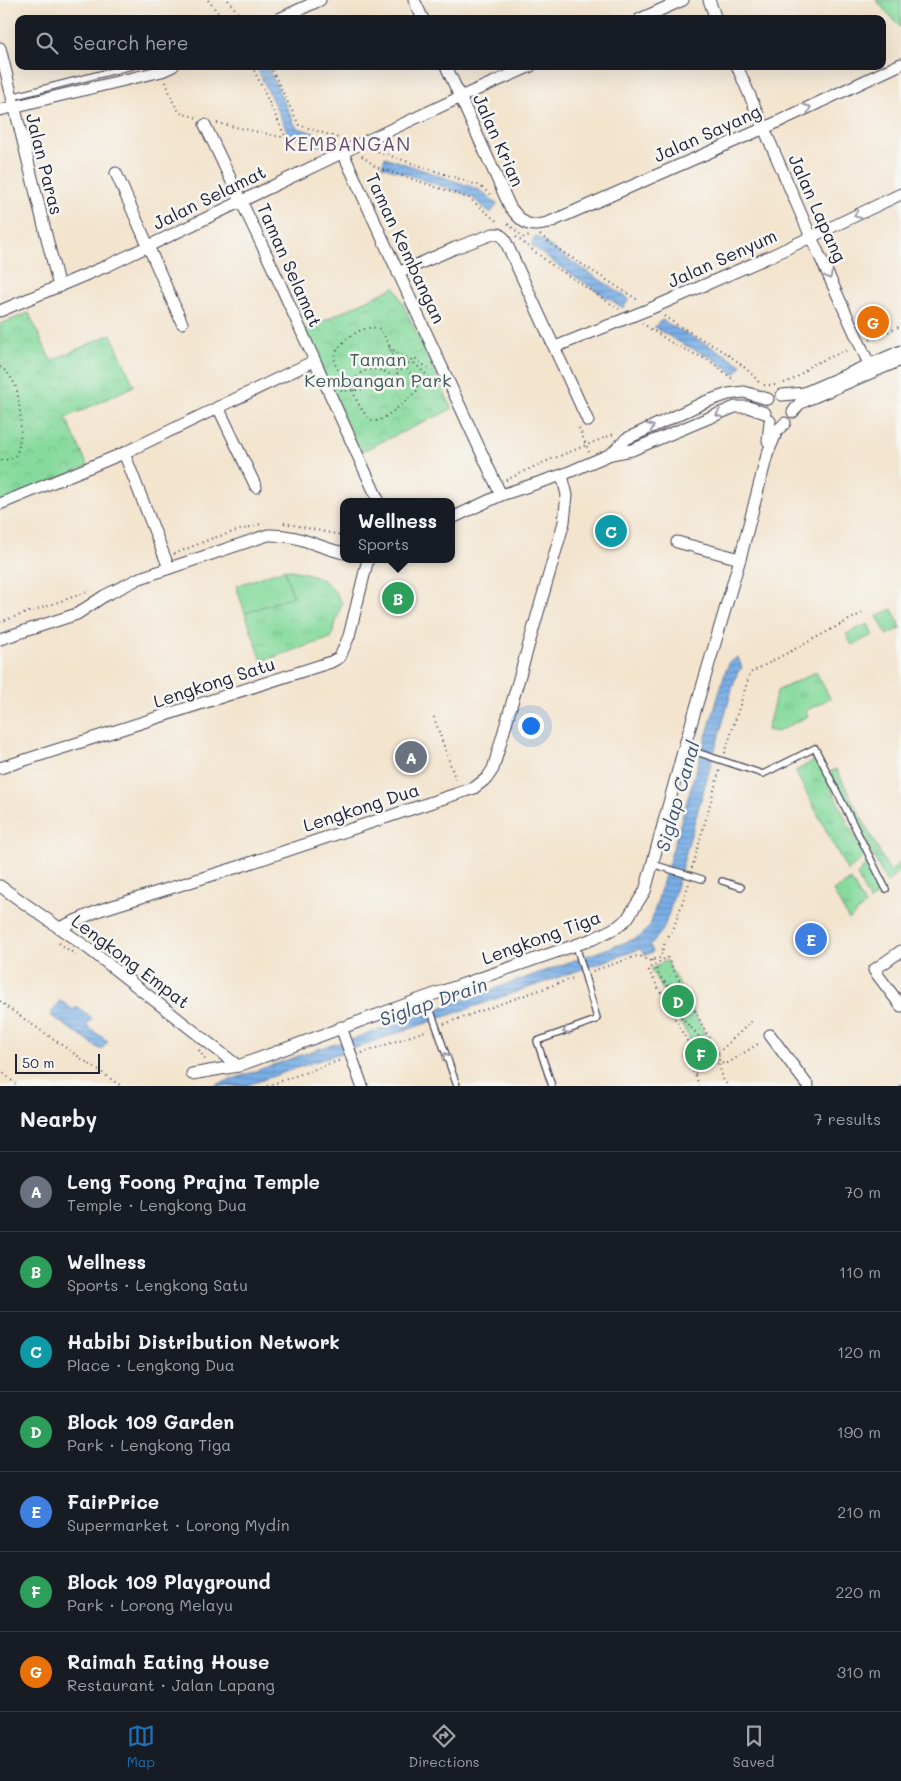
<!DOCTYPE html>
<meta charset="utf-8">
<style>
body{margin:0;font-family:Mali,sans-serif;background:#242831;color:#f1f3f6}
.scale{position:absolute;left:15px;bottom:12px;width:85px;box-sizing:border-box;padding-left:5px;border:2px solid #22223b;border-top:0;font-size:14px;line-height:18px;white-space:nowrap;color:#22223b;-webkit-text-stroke:4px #f6f6f2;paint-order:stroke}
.you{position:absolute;left:530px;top:725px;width:18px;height:18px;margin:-12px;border:4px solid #fff;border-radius:50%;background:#1a73e8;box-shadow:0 0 0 8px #1a73e833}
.badge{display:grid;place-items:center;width:32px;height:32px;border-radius:50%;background:#1f6fb2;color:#fff;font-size:16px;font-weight:700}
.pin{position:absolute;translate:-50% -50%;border:2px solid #fff;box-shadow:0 1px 5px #0006}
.popup{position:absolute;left:340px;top:498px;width:115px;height:65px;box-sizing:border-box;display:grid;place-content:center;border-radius:10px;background:#171b24;filter:drop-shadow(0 1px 4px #0005);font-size:16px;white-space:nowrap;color:#9ea1a6}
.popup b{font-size:19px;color:#f1f3f6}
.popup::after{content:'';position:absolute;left:50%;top:100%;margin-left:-10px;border:10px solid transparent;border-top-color:#171b24}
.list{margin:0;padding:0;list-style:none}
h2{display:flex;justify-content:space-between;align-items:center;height:65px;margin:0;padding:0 20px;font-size:21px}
h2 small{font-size:16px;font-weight:400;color:#9ea1a6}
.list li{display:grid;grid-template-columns:32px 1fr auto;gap:15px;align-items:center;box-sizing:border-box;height:80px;padding:0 20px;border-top:1px solid #363941}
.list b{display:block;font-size:19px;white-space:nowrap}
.list p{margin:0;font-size:16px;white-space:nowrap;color:#9ea1a6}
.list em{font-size:16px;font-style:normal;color:#9ea1a6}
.icon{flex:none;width:28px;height:28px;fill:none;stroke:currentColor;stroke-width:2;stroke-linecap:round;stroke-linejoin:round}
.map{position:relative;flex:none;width:901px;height:1086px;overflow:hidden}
.search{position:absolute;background:#171b24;box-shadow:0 5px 20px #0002;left:15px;right:15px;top:15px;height:55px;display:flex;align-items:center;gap:12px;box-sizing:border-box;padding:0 18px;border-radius:10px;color:#9ea1a6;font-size:19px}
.sheet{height:625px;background:#171b24}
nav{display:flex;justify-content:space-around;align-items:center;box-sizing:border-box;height:70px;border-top:1px solid #363941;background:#171b24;font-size:14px;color:#9ea1a6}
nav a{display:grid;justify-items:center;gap:2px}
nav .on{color:#1f6fb2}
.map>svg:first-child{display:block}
</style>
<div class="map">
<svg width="901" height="1086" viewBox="0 0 901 1086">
<defs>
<pattern id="grass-tufts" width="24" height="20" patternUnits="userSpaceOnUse" patternTransform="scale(1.25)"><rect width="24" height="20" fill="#86da9d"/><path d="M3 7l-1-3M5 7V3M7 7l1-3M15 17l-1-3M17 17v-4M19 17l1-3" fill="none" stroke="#73bb88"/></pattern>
<pattern id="park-crowns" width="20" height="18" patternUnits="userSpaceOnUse" patternTransform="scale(1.25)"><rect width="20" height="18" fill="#86da9d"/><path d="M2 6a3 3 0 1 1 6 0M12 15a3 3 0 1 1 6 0" fill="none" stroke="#73bb88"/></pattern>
<pattern id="garden-dots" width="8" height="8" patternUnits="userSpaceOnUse" patternTransform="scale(1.25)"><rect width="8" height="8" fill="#86da9d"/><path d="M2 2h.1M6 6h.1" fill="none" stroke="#73bb88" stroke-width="1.8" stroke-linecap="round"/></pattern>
<pattern id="water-rules" width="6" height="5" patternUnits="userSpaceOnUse" patternTransform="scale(1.25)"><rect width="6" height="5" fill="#79afe7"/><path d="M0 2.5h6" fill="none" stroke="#638ebc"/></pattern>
</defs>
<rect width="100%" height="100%" fill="#f6f6f2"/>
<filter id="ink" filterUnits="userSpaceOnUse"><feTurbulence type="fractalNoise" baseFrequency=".02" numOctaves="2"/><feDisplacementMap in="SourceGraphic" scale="10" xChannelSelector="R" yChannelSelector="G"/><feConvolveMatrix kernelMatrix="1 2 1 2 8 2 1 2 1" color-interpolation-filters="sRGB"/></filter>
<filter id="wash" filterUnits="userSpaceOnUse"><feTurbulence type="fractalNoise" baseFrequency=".0096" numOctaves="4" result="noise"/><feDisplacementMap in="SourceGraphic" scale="20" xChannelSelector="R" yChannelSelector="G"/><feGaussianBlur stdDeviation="1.12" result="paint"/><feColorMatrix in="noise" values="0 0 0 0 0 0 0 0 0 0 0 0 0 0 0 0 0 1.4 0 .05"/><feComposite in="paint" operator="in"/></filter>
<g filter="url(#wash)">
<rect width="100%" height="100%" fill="#f3e4ce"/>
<g fill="url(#grass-tufts)" stroke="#547e6c">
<polygon points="876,0 901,0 901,28"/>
<path d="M 284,569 C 314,574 326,575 342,603 L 331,638 L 262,661 L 245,613 L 293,596 Z"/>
<polygon points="816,672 830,698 806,711 808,716 777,732 767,730 777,691"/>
<polygon points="817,759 864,856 848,872 795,771"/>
<polygon points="836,769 890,872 901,861 901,869 887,883 830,772"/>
<polygon points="868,862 881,889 870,902 857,875"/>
<polygon points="851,880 865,905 849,920 833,891"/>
</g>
<g fill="url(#park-crowns)" stroke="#547e6c">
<polygon points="395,287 452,409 360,452 304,330"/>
<polygon points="29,313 51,361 111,334 134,386 66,418 88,466 0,503 0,324"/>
</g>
<g fill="url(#garden-dots)" stroke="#547e6c">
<polygon points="892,609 901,628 887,635 877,616"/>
<polygon points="666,960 705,1034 691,1041 651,969"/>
</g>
<g fill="#86da9d" stroke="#547e6c">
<polygon points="284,569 293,596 245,613 236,586"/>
<polygon points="868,624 873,635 852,645 846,634"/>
</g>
<g fill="url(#water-rules)" stroke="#4e6891">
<polygon points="256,66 267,66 296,127 333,140 330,149 289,135"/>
<polygon points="385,157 478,189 497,204 491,213 470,196 382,166"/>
<polygon points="536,236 559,253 629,299 623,308 553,262 531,245"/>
<path d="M 662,320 C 688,336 716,348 742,365 L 735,374 L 712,358 L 677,341 L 654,327 Z"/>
<polygon points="738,657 742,668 738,672 735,679 668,916 663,930 650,945 653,952 645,955 640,949 245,1086 213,1086 321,1048 353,1039 640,937 650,926 652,919 726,670 730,662"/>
<polygon points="60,1000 73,1010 77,1006 92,1018 86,1026 108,1041 101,1050 50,1015"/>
</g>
</g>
<g filter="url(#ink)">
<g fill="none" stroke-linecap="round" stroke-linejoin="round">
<g stroke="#413f51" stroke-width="8">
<g id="service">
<polyline points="11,97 132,66"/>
<polyline points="684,748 763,774 815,748 886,889"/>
<polyline points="652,864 702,879"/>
<polyline points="722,881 741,887"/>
<polyline points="426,997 457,1086"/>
<polyline points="552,1086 537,1041 596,1020 597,1018 576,945"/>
</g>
</g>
<g stroke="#413f51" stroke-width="13">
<g id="minor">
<polyline points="414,0 423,19"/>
<polyline points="709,0 716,19"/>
<polyline points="279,19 320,0"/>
<polyline points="640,19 683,0"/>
<polyline points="0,48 59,287"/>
<path d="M 446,66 L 510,207 C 523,224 529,229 550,222 L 769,126 L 901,64"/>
<polyline points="737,66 811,237 869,364"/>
<polyline points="0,110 162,71 173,66"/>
<polyline points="205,125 270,262 379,502"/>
<polyline points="343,153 501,495"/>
<polyline points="116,173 182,323"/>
<polyline points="398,273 455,248 493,234 499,234 504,238 588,421"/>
<polyline points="0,311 109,265 358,145 467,94 531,66"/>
<polyline points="555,347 652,308 771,256 901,194"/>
<polyline points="782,395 804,393 901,351"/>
<polyline points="218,407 256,487"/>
<polyline points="793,412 799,404 807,400 901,360"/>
<polyline points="768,441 770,421"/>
<polyline points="124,453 169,568"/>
<polyline points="611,454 626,439 705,402 728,394 744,392 768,399"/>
<polyline points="0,504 124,453 314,361"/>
<polyline points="452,518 501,495 562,475 611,454 632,450 735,407 748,407 765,413"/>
<polyline points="677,542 740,559"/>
<path d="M 0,639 L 77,614 L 104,596 L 140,578 L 268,535 C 299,534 316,547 344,553"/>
<polyline points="0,768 331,662 340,657 349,636 368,559"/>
<polyline points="0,886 89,949 238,1066"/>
<polyline points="59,928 100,910 238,867 474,788 487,778 493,769 564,522 567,495 562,475"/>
<polyline points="901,951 874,970 901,1006"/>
<polyline points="341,1027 362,1086"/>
<polyline points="770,1035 808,1086"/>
<polyline points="192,1074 238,1066 426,997 593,939 617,927 627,919 645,891 684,748 740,559 767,455 777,431 785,423"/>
</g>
</g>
<g stroke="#413f51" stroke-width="2" stroke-dasharray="1 4" stroke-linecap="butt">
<polyline points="208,0 223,19"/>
<polyline points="228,0 243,19"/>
<polyline points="252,66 286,138"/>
<polyline points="270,66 299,125 341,139"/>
<polyline points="166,82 173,102 180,113 198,118"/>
<polyline points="217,123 286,138 321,150"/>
<polyline points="373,150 480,186 491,195"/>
<polyline points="362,156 376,167 469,198 499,223"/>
<polyline points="508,224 524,238 530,236"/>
<polyline points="540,235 561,251 638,300"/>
<polyline points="516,237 552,265 619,309"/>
<path d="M 664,316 C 696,339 736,352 761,385"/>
<polyline points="642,323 675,345 710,361 735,381"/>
<polyline points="870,340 901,326"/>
<polyline points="389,347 397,353 411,360 436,384"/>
<path d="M 0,367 C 7,371 12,378 15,385 C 21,399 24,444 15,456 C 11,460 5,460 0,460"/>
<path d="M 393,378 C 383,366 359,365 354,383 C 350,393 363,415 372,420 C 375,421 376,421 380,420 C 385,418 416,394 417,390 C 419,382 409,372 405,366"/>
<path d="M 353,383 C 346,378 337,372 335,363 C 331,344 365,322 380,329 L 388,342 L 398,373"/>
<polyline points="784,383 796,378 811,365 850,349"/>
<polyline points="764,385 777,385"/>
<path d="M 341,391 C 359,390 380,389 394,377 C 401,370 407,363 415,358 L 431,371"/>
<polyline points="579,428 589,452"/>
<polyline points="506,480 542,463 614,434"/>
<polyline points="284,523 344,536"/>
<polyline points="174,554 213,538 264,523"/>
<polyline points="0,622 90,591"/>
<polyline points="434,717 456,781"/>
<polyline points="725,753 750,673 862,613"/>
<polyline points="692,868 720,769"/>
<polyline points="59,943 76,955"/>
<polyline points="652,960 660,977 671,989 677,1010 680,1016 697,1034 703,1044"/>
<polyline points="593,971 637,956 640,956 648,961 660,958 666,939 673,930 689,883"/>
<polyline points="0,1001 7,1007 121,1086"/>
<polyline points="444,1024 576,977"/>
<polyline points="199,1050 206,1061"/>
<polyline points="692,1050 648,969 667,957 710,1040 718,1053 720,1068 723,1079 728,1086"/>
<polyline points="362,1053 428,1030"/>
<polyline points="718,1053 754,1019"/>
<polyline points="0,1070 18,1086"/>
<polyline points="695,1074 711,1064 728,1063 761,1042"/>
<polyline points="267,1086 341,1060"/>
<polyline points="699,1086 695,1074 682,1056 710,1040"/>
<polyline points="900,1086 901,1085"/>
</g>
<use href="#service" stroke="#fff" stroke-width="5.5"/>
<use href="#minor" stroke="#fff" stroke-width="11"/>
</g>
<defs><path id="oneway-chevron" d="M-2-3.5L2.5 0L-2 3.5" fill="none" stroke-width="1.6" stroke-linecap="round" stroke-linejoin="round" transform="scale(1.25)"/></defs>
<g stroke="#9c9ca7">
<use href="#oneway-chevron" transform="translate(808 108) rotate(-25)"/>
<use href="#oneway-chevron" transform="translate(857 215) rotate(155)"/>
<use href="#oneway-chevron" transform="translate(829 276) rotate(65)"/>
<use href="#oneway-chevron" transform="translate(719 414) rotate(158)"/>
<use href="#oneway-chevron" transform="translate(651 427) rotate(-25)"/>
<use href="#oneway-chevron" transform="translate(566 1031) rotate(160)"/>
<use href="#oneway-chevron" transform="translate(446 1056) rotate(-109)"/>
</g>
</g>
<g text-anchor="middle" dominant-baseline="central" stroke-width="5" stroke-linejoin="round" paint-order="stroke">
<g font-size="18" fill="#22223b" stroke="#f6f6f2">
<text transform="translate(707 133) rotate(-24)">Jalan Sayang</text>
<text transform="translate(499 140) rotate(66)">Jalan Krian</text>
<text transform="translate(45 164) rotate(76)">Jalan Paras</text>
<text transform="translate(209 197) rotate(-26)">Jalan Selamat</text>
<text transform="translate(818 208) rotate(66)">Jalan Lapang</text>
<text transform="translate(406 248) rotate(65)">Taman Kembangan</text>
<text transform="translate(722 258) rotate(-24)">Jalan Senyum</text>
<text transform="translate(290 265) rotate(66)">Taman Selamat</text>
<text transform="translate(214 682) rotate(-18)">Lengkong Satu</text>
<text transform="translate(361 807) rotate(-18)">Lengkong Dua</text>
<text transform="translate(541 937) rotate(-20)">Lengkong Tiga</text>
<text transform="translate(131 961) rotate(37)">Lengkong Empat</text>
</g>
<g font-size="18" fill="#405958" stroke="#f6f6f2">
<text x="378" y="359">Taman<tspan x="378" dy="21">Kembangan Park</tspan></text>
</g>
<g font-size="19" letter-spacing="1" fill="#684e6a" stroke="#f6f6f2">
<text x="348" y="143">KEMBANGAN</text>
</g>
<g font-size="19" font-style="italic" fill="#405377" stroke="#f6f6f2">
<text transform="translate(677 796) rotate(-74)">Siglap Canal</text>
<text transform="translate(433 1001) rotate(-19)">Siglap Drain</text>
</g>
</g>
</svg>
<div class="scale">50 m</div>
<div class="you"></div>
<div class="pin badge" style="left:411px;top:757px;background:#6b7280">A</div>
<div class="pin badge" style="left:398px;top:598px;background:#2e9e5b">B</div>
<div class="popup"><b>Wellness</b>Sports</div>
<div class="pin badge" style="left:611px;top:531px;background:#0f9aa8">C</div>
<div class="pin badge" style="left:678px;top:1001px;background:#2e9e5b">D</div>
<div class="pin badge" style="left:811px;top:939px;background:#3f7fe0">E</div>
<div class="pin badge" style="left:701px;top:1054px;background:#2e9e5b">F</div>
<div class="pin badge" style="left:873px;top:322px;background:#e8710a">G</div>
<div class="search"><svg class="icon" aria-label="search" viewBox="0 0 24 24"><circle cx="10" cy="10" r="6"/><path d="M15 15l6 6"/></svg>Search here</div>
</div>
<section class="sheet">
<h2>Nearby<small>7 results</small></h2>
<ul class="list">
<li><span class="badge" style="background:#6b7280">A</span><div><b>Leng Foong Prajna Temple</b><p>Temple · Lengkong Dua</p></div><em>70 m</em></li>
<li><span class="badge" style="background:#2e9e5b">B</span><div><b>Wellness</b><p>Sports · Lengkong Satu</p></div><em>110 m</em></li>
<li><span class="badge" style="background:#0f9aa8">C</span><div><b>Habibi Distribution Network</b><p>Place · Lengkong Dua</p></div><em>120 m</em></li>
<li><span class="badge" style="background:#2e9e5b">D</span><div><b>Block 109 Garden</b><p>Park · Lengkong Tiga</p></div><em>190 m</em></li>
<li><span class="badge" style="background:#3f7fe0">E</span><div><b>FairPrice</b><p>Supermarket · Lorong Mydin</p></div><em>210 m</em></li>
<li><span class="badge" style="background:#2e9e5b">F</span><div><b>Block 109 Playground</b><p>Park · Lorong Melayu</p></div><em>220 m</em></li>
<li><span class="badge" style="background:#e8710a">G</span><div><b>Raimah Eating House</b><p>Restaurant · Jalan Lapang</p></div><em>310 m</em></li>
</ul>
</section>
<nav>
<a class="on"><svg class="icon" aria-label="map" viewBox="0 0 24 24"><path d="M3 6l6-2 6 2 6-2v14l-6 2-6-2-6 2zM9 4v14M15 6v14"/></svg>Map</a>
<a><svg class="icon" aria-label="directions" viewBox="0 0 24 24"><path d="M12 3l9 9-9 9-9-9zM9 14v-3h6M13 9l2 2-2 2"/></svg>Directions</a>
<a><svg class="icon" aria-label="saved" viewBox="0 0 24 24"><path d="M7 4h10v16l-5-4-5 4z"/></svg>Saved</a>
</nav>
